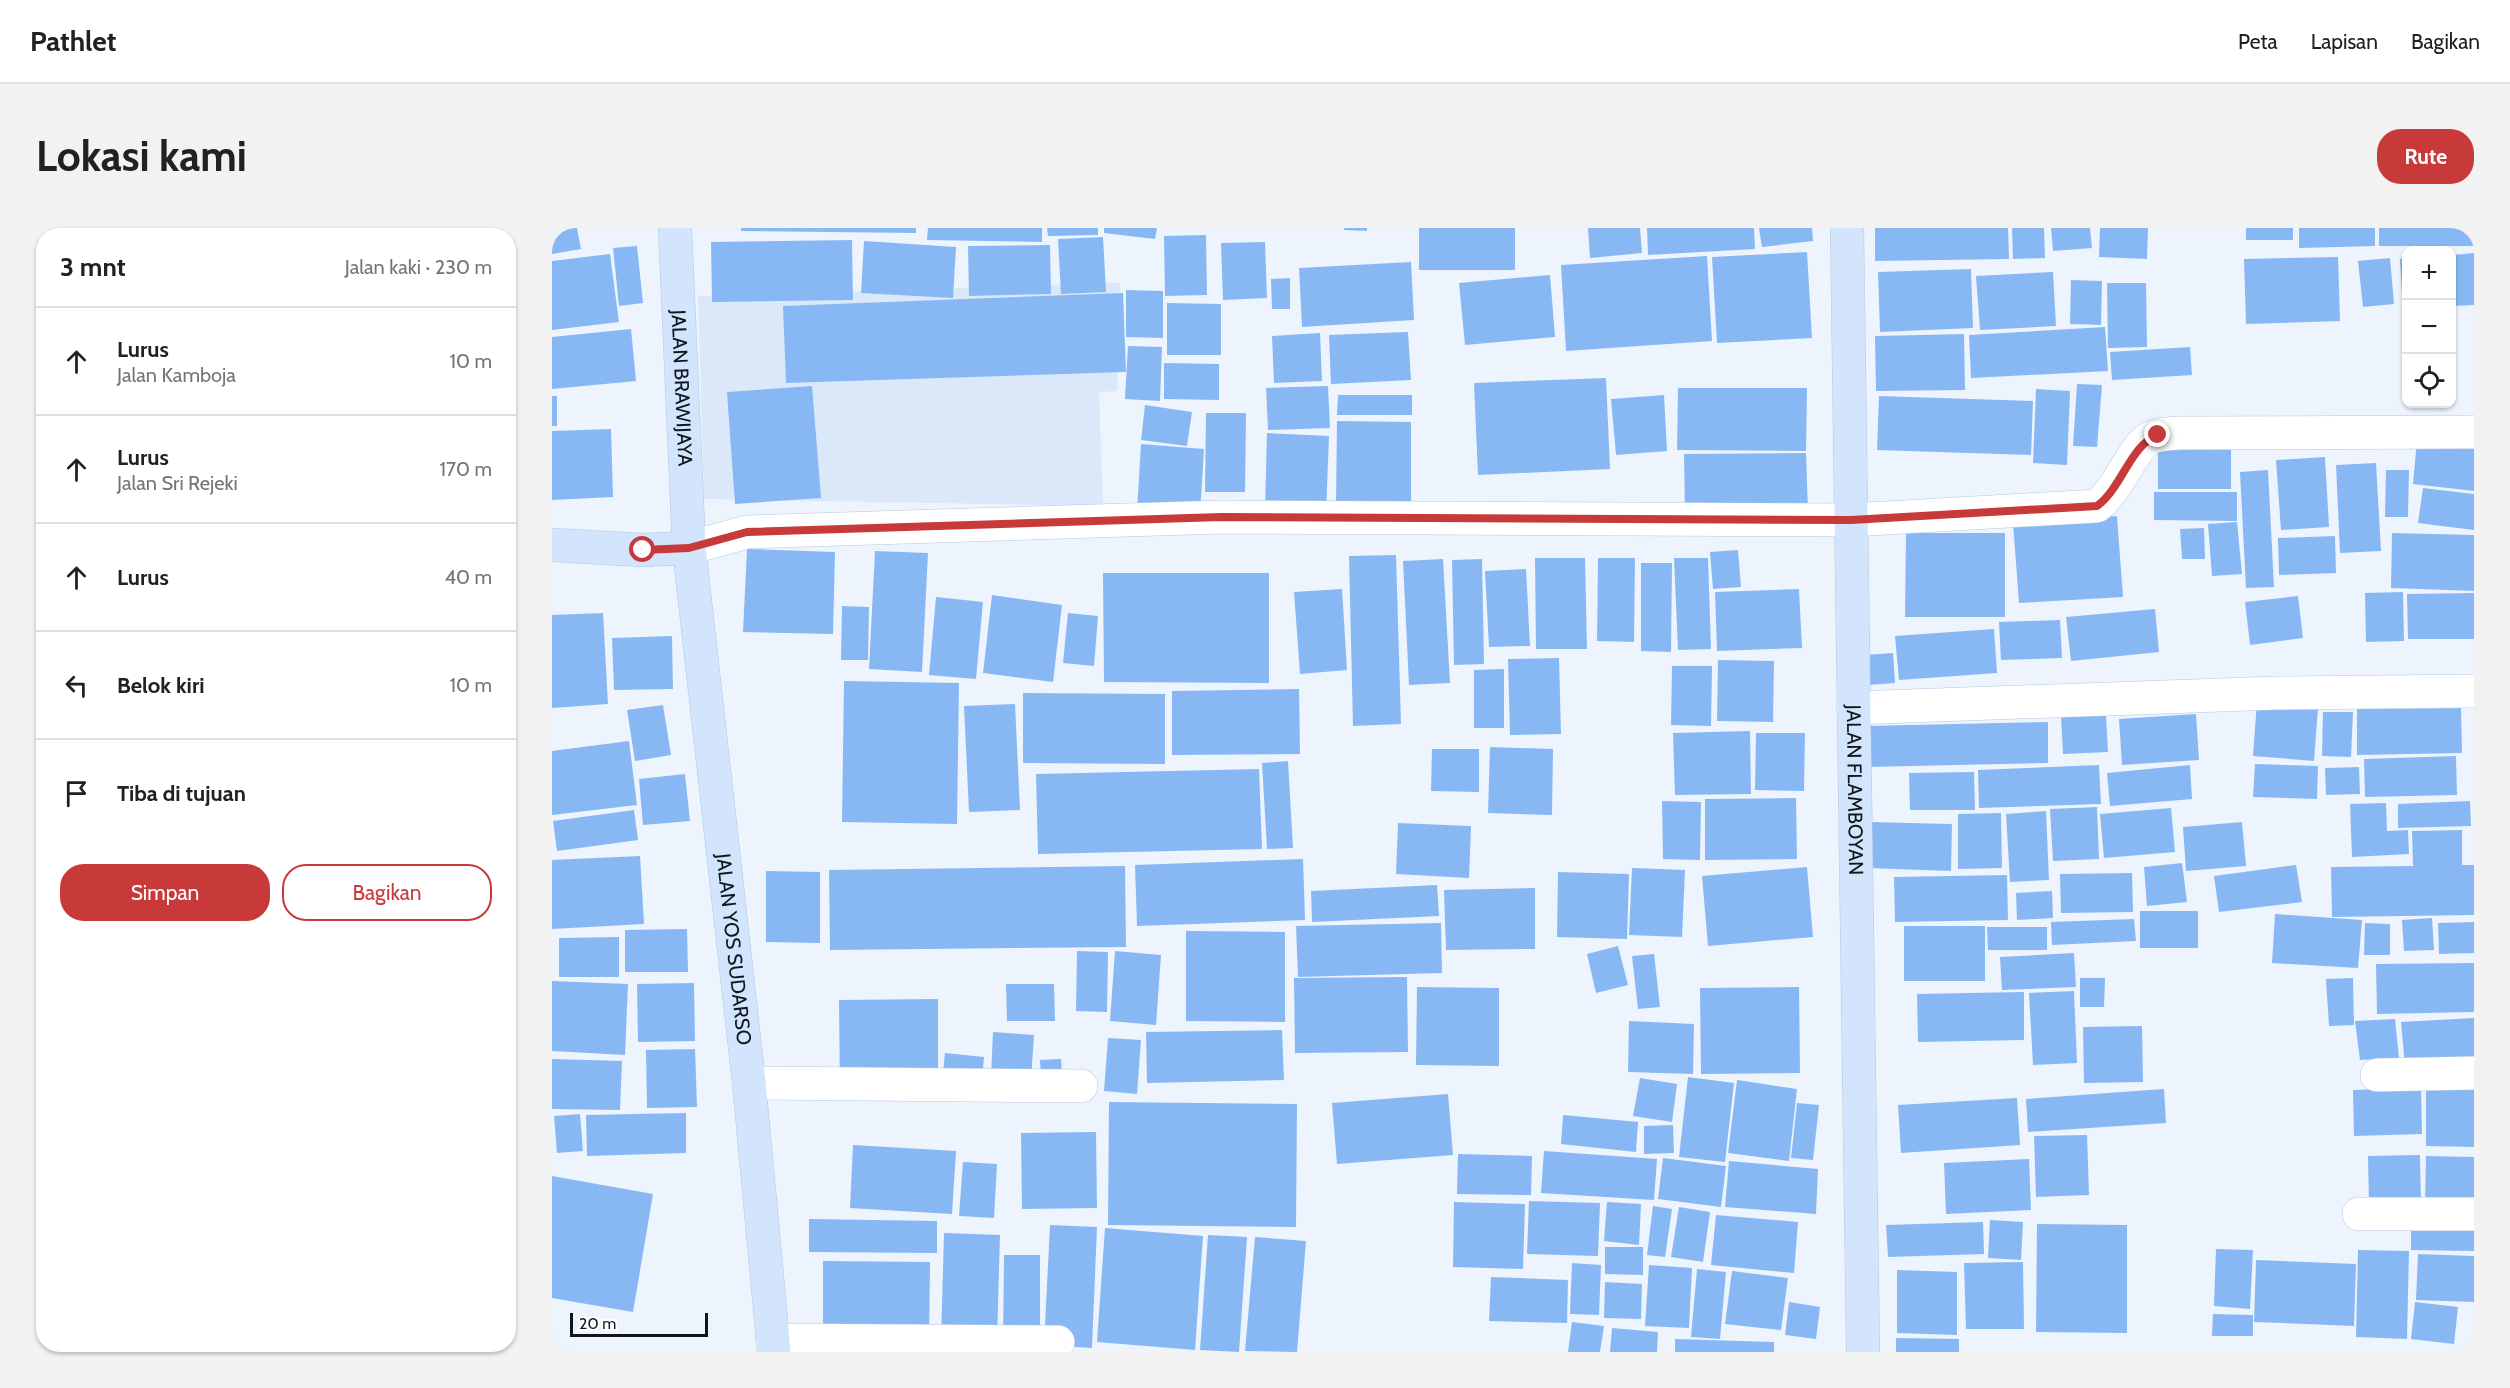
<!DOCTYPE html>
<html lang="id">
<meta charset="utf-8">
<style>
body{margin:0;font-family:Cabin,sans-serif;background:#f2f2f2;color:#202124}
.controls{position:absolute;right:18px;top:18px;display:grid;overflow:hidden;border-radius:12px;box-shadow:0 2px 4px #0004}
.controls button{width:54px;height:54px;display:grid;place-items:center;padding:0;border:0;border-bottom:2px solid #e0e0e0;background:#fff;color:#202124;font:30px sans-serif}
.scale{position:absolute;left:18px;bottom:15px;width:138px;box-sizing:border-box;padding-left:6px;border:3px solid #10161e;border-top:0;font-size:16px;line-height:21px;white-space:nowrap;color:#10161e;-webkit-text-stroke:4px #fff;paint-order:stroke}
.stop{position:absolute;width:18px;height:18px;margin:-14px;border:4px solid #c8393a;border-radius:50%;background:#fff}
.stop.end{background:#c8393a;border-color:#fff;box-shadow:0 2px 6px #0008}
.list{margin:0;padding:0;list-style:none}
h2{display:flex;justify-content:space-between;align-items:center;height:78px;margin:0;padding:0 24px;font-size:26px}
h2 small{font-size:20px;font-weight:400;color:#757577}
.list li{display:grid;grid-template-columns:39px 1fr auto;gap:18px;align-items:center;box-sizing:border-box;height:108px;padding:0 24px;border-top:2px solid #e0e0e0}
.list b{display:block;font-size:22px;white-space:nowrap}
.list p{margin:0;font-size:20px;white-space:nowrap;color:#757577}
.list em{font-size:20px;font-style:normal;color:#757577}
.actions{display:flex;gap:12px;padding:18px 24px}
.actions a{flex:1;padding:14px 0;border:2px solid #c8393a;border-radius:24px;text-align:center;font-size:21px;color:#c8393a}
.actions .main{background:#c8393a;color:#fff}
.icon{flex:none;width:33px;height:33px;fill:none;stroke:currentColor;stroke-width:2;stroke-linecap:round;stroke-linejoin:round}
.map{position:relative;flex:none;width:1922px;height:1124px;overflow:hidden;border-radius:24px}
header{display:flex;align-items:center;gap:36px;box-sizing:border-box;height:84px;padding:0 30px;background:#fff;border-bottom:2px solid #e0e0e0}
header strong{font-size:28px}
nav{display:flex;gap:33px;margin-inline-start:auto;font-size:21px}
.intro{display:flex;align-items:center;justify-content:space-between;box-sizing:border-box;height:144px;padding:0 36px}
h1{margin:0;font-size:42px}
.button{padding:15px 27px;border-radius:24px;background:#c8393a;color:#fff;font-size:21px;font-weight:700}
main{display:flex;gap:36px;padding:0 36px}
aside{flex:1;background:#fff;border-radius:24px;box-shadow:0 2px 4px #0004}
.map>svg:first-child{display:block}
</style>
<header>
<strong>Pathlet</strong>
<nav><a>Peta</a><a>Lapisan</a><a>Bagikan</a></nav>
</header>
<div class="intro"><h1>Lokasi kami</h1><a class="button">Rute</a></div>
<main>
<aside>
<h2>3 mnt<small>Jalan kaki · 230 m</small></h2>
<ul class="list">
<li><svg class="icon" aria-label="ahead" viewBox="0 0 24 24"><path d="M12 20V5M6 11l6-6 6 6"/></svg><div><b>Lurus</b><p>Jalan Kamboja</p></div><em>10 m</em></li>
<li><svg class="icon" aria-label="ahead" viewBox="0 0 24 24"><path d="M12 20V5M6 11l6-6 6 6"/></svg><div><b>Lurus</b><p>Jalan Sri Rejeki</p></div><em>170 m</em></li>
<li><svg class="icon" aria-label="ahead" viewBox="0 0 24 24"><path d="M12 20V5M6 11l6-6 6 6"/></svg><div><b>Lurus</b></div><em>40 m</em></li>
<li><svg class="icon" aria-label="left" viewBox="0 0 24 24"><path d="M17 20v-9H6M10 6l-5 5 5 5"/></svg><div><b>Belok kiri</b></div><em>10 m</em></li>
<li><svg class="icon" aria-label="arrive" viewBox="0 0 24 24"><path d="M6 21V4h12l-3 4 3 4H6"/></svg><div><b>Tiba di tujuan</b></div></li>
</ul>
<div class="actions"><a class="main">Simpan</a><a>Bagikan</a></div>
</aside>
<div class="map">
<svg width="1922" height="1124" viewBox="0 0 1922 1124">
<rect width="100%" height="100%" fill="#edf4fe"/>
<polygon fill="#dae8fa" points="568,55 565,163 547,164 551,278 152,271 146,68"/>
<g fill="#88b8f4">
<polygon points="0,0 25,0 29,21 0,26"/>
<polygon points="189,0 364,0 364,5 189,3"/>
<polygon points="376,0 490,0 490,14 375,12"/>
<polygon points="495,0 546,0 546,7 496,8"/>
<polygon points="552,0 605,0 603,11 552,5"/>
<polygon points="792,0 815,0 815,3 792,2"/>
<rect x="867" y="0" width="96" height="42"/>
<polygon points="1036,0 1088,0 1090,25 1038,30"/>
<polygon points="1095,0 1202,0 1203,21 1096,27"/>
<polygon points="1207,0 1260,0 1261,13 1210,19"/>
<polygon points="1323,0 1456,0 1457,31 1323,33"/>
<polygon points="1460,0 1492,0 1493,30 1461,31"/>
<polygon points="1499,0 1538,0 1540,20 1501,23"/>
<polygon points="1548,0 1596,0 1595,31 1547,29"/>
<rect x="1694" y="0" width="47" height="12"/>
<polygon points="1747,0 1823,0 1823,18 1747,20"/>
<rect x="1827" y="0" width="95" height="18"/>
<polygon points="654,7 655,67 613,68 612,8"/>
<polygon points="551,9 554,64 509,66 506,11"/>
<polygon points="300,12 301,72 160,74 159,14"/>
<polygon points="312,13 404,19 401,70 309,65"/>
<polygon points="713,14 715,70 671,72 669,15"/>
<polygon points="498,17 499,66 417,68 416,18"/>
<polygon points="85,18 91,75 67,78 61,20"/>
<polygon points="1255,24 1260,110 1165,115 1160,29"/>
<polygon points="1922,25 1922,77 1900,78 1900,27"/>
<polygon points="58,26 67,94 0,102 0,33"/>
<polygon points="1155,28 1160,113 1014,123 1009,37"/>
<polygon points="1786,29 1788,93 1694,96 1692,31"/>
<polygon points="1838,30 1842,76 1811,79 1806,33"/>
<polygon points="1848,31 1854,31 1854,81 1851,82"/>
<polygon points="859,34 862,92 750,99 747,40"/>
<polygon points="1419,41 1421,100 1328,104 1326,44"/>
<polygon points="1501,44 1504,98 1428,102 1424,48"/>
<polygon points="998,47 1003,109 913,117 907,55"/>
<polygon points="738,50 738,81 720,81 719,51"/>
<polygon points="1519,52 1550,53 1549,97 1518,96"/>
<polygon points="1555,55 1594,55 1595,119 1556,120"/>
<polygon points="574,62 611,63 611,110 574,109"/>
<polygon points="571,65 574,144 234,155 231,78"/>
<polygon points="615,75 669,76 669,127 615,127"/>
<polygon points="1553,99 1556,143 1419,150 1417,107"/>
<polygon points="79,101 84,153 0,161 0,109"/>
<polygon points="856,104 859,152 779,156 777,107"/>
<polygon points="768,105 770,153 722,155 720,108"/>
<polygon points="1412,106 1413,162 1324,163 1323,108"/>
<polygon points="576,118 610,119 608,173 573,171"/>
<polygon points="1638,119 1640,147 1560,152 1558,124"/>
<polygon points="612,135 667,136 667,172 612,171"/>
<polygon points="1054,150 1058,241 926,247 922,155"/>
<polygon points="1525,156 1550,157 1545,219 1521,218"/>
<polygon points="260,158 269,270 183,276 175,164"/>
<polygon points="776,158 778,200 716,202 714,160"/>
<polygon points="1126,160 1255,160 1254,223 1125,222"/>
<polygon points="1484,161 1518,163 1515,237 1481,235"/>
<polygon points="786,167 860,167 860,187 785,187"/>
<polygon points="1112,167 1115,223 1064,227 1059,171"/>
<rect x="0" y="168" width="5" height="30"/>
<polygon points="1327,168 1481,173 1479,227 1325,222"/>
<polygon points="593,177 640,184 635,218 589,212"/>
<polygon points="654,185 694,185 693,264 653,264"/>
<polygon points="785,193 859,194 859,278 784,276"/>
<polygon points="59,201 61,269 0,272 0,203"/>
<polygon points="715,205 777,208 774,286 713,283"/>
<polygon points="1865,212 1922,218 1922,263 1861,256"/>
<polygon points="589,216 652,221 648,287 585,284"/>
<rect x="1606" y="221" width="73" height="40"/>
<polygon points="1254,225 1256,283 1133,284 1132,226"/>
<polygon points="1773,229 1777,299 1729,302 1724,232"/>
<polygon points="1824,235 1829,323 1788,325 1784,237"/>
<polygon points="1716,242 1722,359 1694,360 1688,244"/>
<polygon points="1834,242 1857,242 1856,289 1833,289"/>
<polygon points="1871,260 1922,266 1922,302 1866,295"/>
<polygon points="1602,264 1685,264 1685,293 1602,292"/>
<polygon points="1565,288 1571,369 1467,375 1461,295"/>
<polygon points="1685,294 1690,346 1660,348 1656,296"/>
<polygon points="1652,300 1653,331 1630,331 1628,301"/>
<polygon points="1354,305 1453,305 1453,389 1353,389"/>
<polygon points="1840,305 1922,307 1922,363 1839,360"/>
<polygon points="1783,308 1784,345 1727,347 1726,310"/>
<polygon points="195,321 283,324 281,406 191,404"/>
<polygon points="1186,322 1189,359 1161,361 1158,324"/>
<polygon points="323,323 376,325 370,444 317,441"/>
<polygon points="844,327 849,496 801,498 797,328"/>
<polygon points="983,330 1033,330 1035,421 984,421"/>
<polygon points="1046,330 1083,330 1082,414 1045,413"/>
<polygon points="1122,330 1156,330 1159,421 1126,422"/>
<polygon points="891,331 898,455 857,457 851,333"/>
<polygon points="930,331 932,436 902,437 900,332"/>
<polygon points="1089,335 1120,335 1119,424 1089,423"/>
<polygon points="974,341 978,418 937,419 933,343"/>
<polygon points="551,345 717,345 717,455 552,454"/>
<polygon points="790,361 795,442 748,446 742,364"/>
<polygon points="1247,361 1250,420 1165,423 1163,364"/>
<polygon points="1851,364 1852,413 1814,414 1813,365"/>
<polygon points="1922,365 1922,411 1856,411 1855,366"/>
<polygon points="440,367 510,377 501,454 431,445"/>
<polygon points="1746,368 1751,410 1698,417 1693,374"/>
<polygon points="384,369 431,374 424,451 377,447"/>
<polygon points="290,378 317,379 316,432 289,432"/>
<polygon points="1603,381 1607,424 1519,433 1514,389"/>
<polygon points="51,385 56,476 0,480 0,387"/>
<polygon points="516,385 546,388 542,438 511,435"/>
<polygon points="1508,392 1510,430 1449,432 1447,394"/>
<polygon points="1442,401 1445,445 1347,452 1343,408"/>
<polygon points="120,408 121,461 62,462 60,410"/>
<polygon points="1341,425 1343,455 1317,457 1314,427"/>
<polygon points="1007,430 1009,506 958,507 956,431"/>
<polygon points="1166,432 1222,433 1221,494 1165,493"/>
<polygon points="1120,438 1160,438 1159,498 1119,497"/>
<polygon points="952,441 952,500 922,500 922,442"/>
<polygon points="292,453 407,455 405,596 290,594"/>
<polygon points="747,461 748,526 620,527 620,463"/>
<polygon points="471,465 613,466 613,536 471,535"/>
<polygon points="1705,474 1766,480 1762,533 1701,528"/>
<polygon points="463,476 468,582 417,584 412,478"/>
<polygon points="111,477 119,527 83,533 75,482"/>
<polygon points="1909,480 1910,525 1805,527 1805,481"/>
<polygon points="1771,484 1801,484 1799,529 1770,528"/>
<polygon points="1554,486 1556,524 1511,526 1509,488"/>
<polygon points="1644,486 1647,532 1570,537 1567,491"/>
<polygon points="1496,494 1496,535 1316,539 1314,498"/>
<polygon points="1198,503 1199,566 1123,567 1121,505"/>
<polygon points="1204,505 1253,505 1252,563 1203,562"/>
<polygon points="77,513 85,577 0,587 0,523"/>
<polygon points="938,519 1001,521 1000,587 936,585"/>
<polygon points="880,521 927,521 927,564 879,563"/>
<polygon points="1904,528 1905,567 1813,569 1812,531"/>
<polygon points="736,533 741,620 715,621 710,535"/>
<polygon points="1703,536 1766,538 1765,571 1701,569"/>
<polygon points="1547,537 1549,576 1427,580 1426,542"/>
<polygon points="1638,537 1640,571 1558,578 1555,545"/>
<polygon points="1807,539 1808,566 1774,567 1773,540"/>
<polygon points="707,541 710,621 486,626 484,546"/>
<polygon points="1422,544 1423,582 1358,582 1357,545"/>
<polygon points="133,546 138,593 91,597 87,551"/>
<polygon points="1244,570 1245,631 1153,632 1153,571"/>
<polygon points="1110,573 1149,574 1148,632 1111,631"/>
<polygon points="1918,573 1919,598 1846,600 1846,576"/>
<polygon points="1834,575 1835,603 1856,602 1857,626 1800,629 1798,576"/>
<polygon points="1545,579 1547,631 1501,633 1498,581"/>
<polygon points="1619,580 1623,624 1552,630 1548,586"/>
<polygon points="82,582 86,612 5,623 1,593"/>
<polygon points="1494,583 1497,652 1458,654 1454,586"/>
<polygon points="1449,585 1450,640 1406,641 1406,586"/>
<polygon points="1317,594 1400,596 1399,643 1316,640"/>
<polygon points="1690,594 1694,638 1634,643 1631,599"/>
<polygon points="846,595 919,598 917,650 844,646"/>
<polygon points="1910,602 1910,637 1922,637 1922,687 1780,689 1779,639 1861,638 1860,603"/>
<polygon points="88,628 92,696 0,701 0,632"/>
<polygon points="751,631 753,692 585,698 583,637"/>
<polygon points="1630,635 1635,674 1595,678 1592,639"/>
<polygon points="1744,637 1750,674 1667,684 1662,648"/>
<polygon points="573,638 574,719 278,722 277,642"/>
<polygon points="1255,639 1261,709 1156,718 1150,648"/>
<polygon points="1080,640 1133,642 1130,709 1077,707"/>
<polygon points="214,643 268,644 268,715 214,714"/>
<polygon points="1006,644 1077,646 1075,711 1005,709"/>
<polygon points="1580,645 1581,684 1509,685 1508,646"/>
<polygon points="1455,647 1456,692 1343,694 1342,649"/>
<polygon points="885,657 887,688 760,694 759,663"/>
<polygon points="983,660 983,721 894,722 892,662"/>
<polygon points="1500,663 1501,690 1465,692 1464,665"/>
<rect x="1588" y="683" width="58" height="37"/>
<polygon points="1723,686 1810,692 1806,740 1720,735"/>
<polygon points="1880,690 1882,722 1852,723 1850,692"/>
<polygon points="1582,691 1584,713 1500,717 1499,694"/>
<polygon points="1922,694 1922,725 1887,726 1886,695"/>
<polygon points="889,695 890,745 746,749 744,698"/>
<polygon points="1813,695 1838,696 1838,727 1812,727"/>
<rect x="1352" y="698" width="81" height="55"/>
<polygon points="1435,699 1495,699 1495,722 1436,722"/>
<polygon points="135,701 136,744 73,744 73,702"/>
<polygon points="634,703 733,704 733,794 634,793"/>
<polygon points="67,709 67,749 7,749 7,710"/>
<polygon points="1066,718 1076,757 1044,765 1035,726"/>
<polygon points="525,723 556,724 555,784 524,783"/>
<polygon points="563,723 609,727 604,797 558,793"/>
<polygon points="1522,725 1524,759 1450,762 1448,729"/>
<polygon points="1102,726 1108,779 1086,781 1080,728"/>
<polygon points="1922,735 1922,784 1825,786 1824,736"/>
<polygon points="855,749 856,824 743,825 742,750"/>
<polygon points="1528,750 1553,750 1552,779 1528,779"/>
<polygon points="1801,750 1802,797 1777,798 1774,751"/>
<polygon points="0,753 76,756 73,827 0,823"/>
<polygon points="142,755 143,813 86,814 85,756"/>
<polygon points="454,756 502,756 503,793 455,793"/>
<polygon points="865,759 947,760 947,838 864,837"/>
<polygon points="1247,759 1248,845 1149,846 1148,760"/>
<polygon points="1522,763 1525,835 1481,837 1477,765"/>
<polygon points="1472,764 1472,812 1366,814 1365,766"/>
<polygon points="386,771 386,867 288,867 287,772"/>
<polygon points="1922,790 1922,832 1853,838 1849,794"/>
<polygon points="1843,791 1847,830 1808,832 1803,793"/>
<polygon points="1077,793 1142,796 1141,846 1076,844"/>
<polygon points="1590,798 1591,854 1532,855 1531,799"/>
<polygon points="730,802 732,852 595,855 594,804"/>
<polygon points="441,804 482,807 479,852 439,849"/>
<polygon points="556,810 589,812 585,866 552,863"/>
<polygon points="143,821 145,879 95,880 94,822"/>
<polygon points="393,825 432,829 429,866 389,863"/>
<polygon points="0,831 70,833 68,882 0,881"/>
<polygon points="509,831 511,862 490,863 488,832"/>
<polygon points="1136,849 1182,855 1173,934 1127,929"/>
<polygon points="1088,850 1125,856 1120,894 1081,888"/>
<polygon points="1185,852 1245,861 1237,933 1176,925"/>
<polygon points="1874,854 1922,854 1922,919 1874,918"/>
<polygon points="1869,860 1870,906 1802,908 1801,862"/>
<polygon points="1612,861 1614,895 1476,904 1474,871"/>
<polygon points="896,866 901,927 785,936 780,875"/>
<polygon points="1465,870 1468,917 1349,925 1346,877"/>
<polygon points="557,874 745,876 744,999 556,997"/>
<polygon points="1245,875 1267,877 1261,932 1239,930"/>
<polygon points="134,885 134,925 35,928 34,887"/>
<polygon points="28,886 31,923 5,925 2,888"/>
<polygon points="1011,887 1086,894 1084,924 1009,916"/>
<polygon points="1121,897 1122,925 1092,926 1092,898"/>
<polygon points="544,904 545,980 470,981 469,905"/>
<polygon points="1535,907 1537,967 1484,969 1482,908"/>
<polygon points="301,917 404,923 400,986 298,980"/>
<polygon points="992,923 1105,931 1102,972 989,965"/>
<polygon points="906,926 980,928 979,967 905,966"/>
<polygon points="1868,927 1869,977 1817,978 1816,928"/>
<polygon points="1874,928 1922,929 1922,978 1873,978"/>
<polygon points="1111,930 1174,938 1169,979 1106,971"/>
<polygon points="1477,931 1479,982 1394,986 1392,935"/>
<polygon points="1177,933 1266,941 1264,986 1173,979"/>
<polygon points="411,934 445,936 442,990 407,988"/>
<polygon points="0,948 101,966 81,1084 0,1070"/>
<polygon points="977,973 1048,975 1046,1028 975,1026"/>
<polygon points="902,974 973,976 971,1041 901,1039"/>
<polygon points="1055,974 1089,976 1087,1017 1052,1013"/>
<polygon points="1101,978 1120,981 1113,1029 1095,1027"/>
<polygon points="1127,979 1158,984 1151,1034 1119,1029"/>
<polygon points="1164,987 1246,994 1242,1045 1159,1037"/>
<polygon points="1859,990 1922,991 1922,1023 1859,1022"/>
<polygon points="257,991 385,993 385,1025 257,1024"/>
<polygon points="1438,992 1471,994 1469,1032 1436,1030"/>
<polygon points="1431,994 1432,1026 1336,1029 1334,997"/>
<polygon points="1485,996 1575,997 1575,1105 1484,1104"/>
<polygon points="498,997 545,999 540,1120 492,1117"/>
<polygon points="553,1000 651,1008 643,1122 545,1114"/>
<polygon points="392,1005 448,1007 445,1113 389,1112"/>
<polygon points="656,1007 695,1009 687,1124 648,1122"/>
<polygon points="703,1009 754,1013 745,1124 693,1123"/>
<polygon points="1053,1019 1091,1019 1091,1047 1053,1046"/>
<polygon points="1664,1021 1701,1022 1698,1081 1662,1078"/>
<polygon points="1806,1022 1857,1023 1855,1111 1804,1109"/>
<polygon points="1866,1026 1922,1028 1922,1074 1864,1072"/>
<polygon points="452,1027 488,1027 488,1115 451,1115"/>
<polygon points="1704,1032 1804,1036 1802,1098 1702,1094"/>
<polygon points="271,1033 378,1034 377,1119 271,1118"/>
<polygon points="1471,1034 1472,1101 1414,1101 1412,1035"/>
<polygon points="1020,1035 1049,1037 1047,1087 1018,1086"/>
<polygon points="1097,1037 1140,1040 1137,1100 1093,1098"/>
<polygon points="1145,1041 1174,1044 1168,1111 1139,1109"/>
<polygon points="1345,1042 1405,1044 1405,1107 1345,1105"/>
<polygon points="1180,1043 1236,1050 1229,1102 1173,1096"/>
<polygon points="939,1049 1016,1052 1015,1095 937,1093"/>
<polygon points="1053,1054 1090,1056 1089,1091 1052,1090"/>
<polygon points="1237,1074 1268,1079 1264,1111 1233,1107"/>
<polygon points="1863,1074 1906,1079 1902,1116 1859,1111"/>
<polygon points="1661,1086 1701,1087 1701,1108 1660,1108"/>
<polygon points="1020,1094 1052,1098 1048,1124 1016,1124"/>
<polygon points="1060,1100 1106,1104 1105,1124 1058,1124"/>
<polygon points="1344,1110 1407,1111 1407,1124 1344,1124"/>
<polygon points="1123,1111 1222,1114 1222,1124 1123,1124"/>
</g>
<g fill="none" stroke-linecap="round" stroke-linejoin="round">
<g stroke="#b5c7de" stroke-width="34">
<g id="street">
<path d="M 137,320 L 195,304 L 669,289 L 1299,292 L 1545,278 C 1567,262 1580,220 1598,210 C 1606,206 1617,206 1626,205 L 1922,204"/>
<polyline points="1301,480 1725,465 1922,463"/>
<polyline points="1825,847 1922,845"/>
<polyline points="197,855 529,858"/>
<polyline points="1807,986 1922,986"/>
<polyline points="220,1112 506,1114"/>
</g>
</g>
<g stroke="#b5c7de" stroke-width="34">
<g id="secondary">
<path id="s1" d="M 123,0 L 137,320 L 197,855 L 222,1124"/>
<path id="s2" d="M 1295,0 L 1311,1124"/>
<polyline points="0,317 91,322 137,320"/>
</g>
</g>
<use href="#street" stroke="#fff" stroke-width="33"/>
<use href="#secondary" stroke="#d2e5fc" stroke-width="33"/>
</g>
<g fill="none" stroke-linecap="round" stroke-linejoin="round">
<path stroke="#c8393a" stroke-width="8" d="M 91,322 L 137,320 L 195,304 L 669,289 L 1299,292 L 1545,278 C 1570,260 1578,217 1606,207"/>
</g>
<g text-anchor="middle" dominant-baseline="central" stroke-width="4.5" stroke-linejoin="round" paint-order="stroke">
<g font-size="20" fill="#10161e" stroke="#fff">
<text stroke="none"><textPath href="#s1" startOffset="160">JALAN BRAWIJAYA</textPath></text>
<text stroke="none"><textPath href="#s2" startOffset="562">JALAN FLAMBOYAN</textPath></text>
<text stroke="none"><textPath href="#s1" startOffset="724">JALAN YOS SUDARSO</textPath></text>
</g>
</g>
</svg>
<div class="controls">
<button>+</button>
<button>−</button>
<button><svg class="icon" aria-label="locate" viewBox="0 0 24 24"><circle cx="12" cy="12" r="6"/><path d="M12 2v4M12 18v4M2 12h4M18 12h4"/></svg></button>
</div>
<div class="scale">20 m</div>
<div class="stop" style="left:91px;top:322px"></div>
<div class="stop end" style="left:1606px;top:207px"></div>
</div>
</main>
